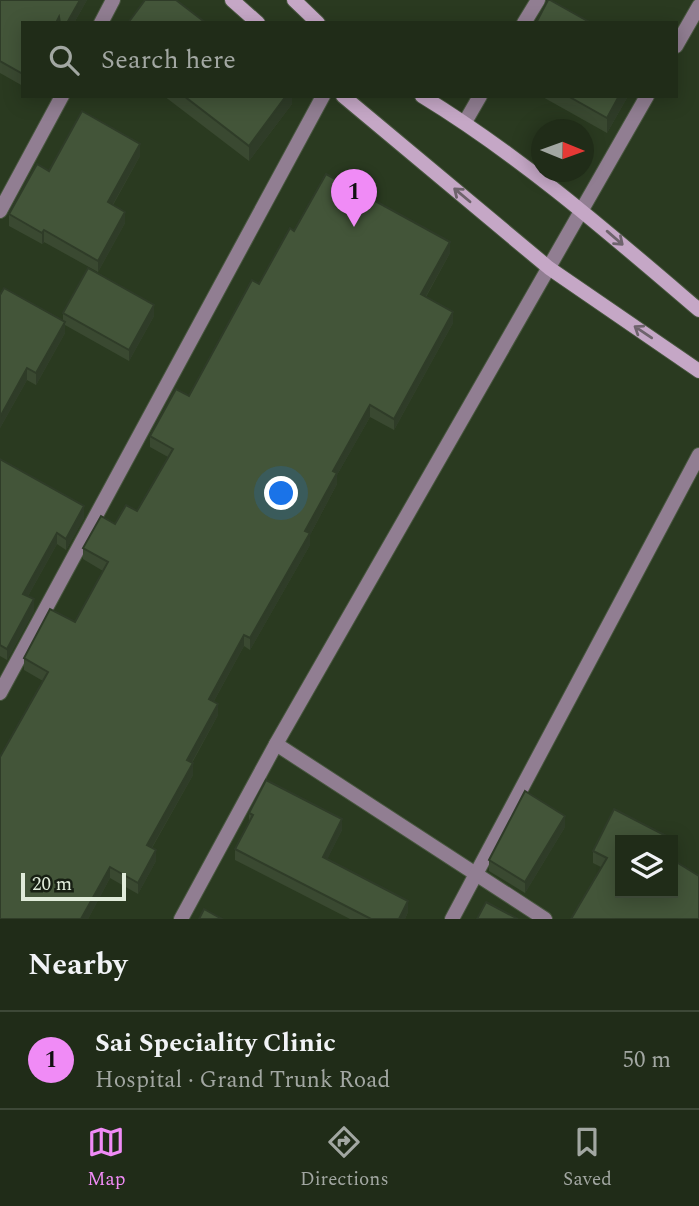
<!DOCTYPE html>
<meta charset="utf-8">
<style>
body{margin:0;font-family:Spectral,serif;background:#283421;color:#f1f3f6}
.controls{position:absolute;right:21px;bottom:21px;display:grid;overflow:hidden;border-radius:0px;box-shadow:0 4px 18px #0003}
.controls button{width:63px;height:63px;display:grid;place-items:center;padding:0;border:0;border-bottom:2px solid #3d4837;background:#202c18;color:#f1f3f6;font:35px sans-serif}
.compass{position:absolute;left:531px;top:119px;width:63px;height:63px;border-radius:50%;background:#202c18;box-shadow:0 4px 18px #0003;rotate:91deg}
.scale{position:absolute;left:21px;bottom:18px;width:105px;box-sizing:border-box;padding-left:7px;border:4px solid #e0ebda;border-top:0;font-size:19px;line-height:24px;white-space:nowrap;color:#e0ebda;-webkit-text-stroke:5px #171f13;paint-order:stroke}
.you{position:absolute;left:282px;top:494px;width:24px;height:24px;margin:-18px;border:5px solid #fff;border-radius:50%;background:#1a73e8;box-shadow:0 0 0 10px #1a73e833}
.badge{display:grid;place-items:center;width:46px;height:46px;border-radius:50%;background:#f08bf6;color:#111;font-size:23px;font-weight:700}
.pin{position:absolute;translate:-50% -58px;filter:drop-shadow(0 2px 4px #0008)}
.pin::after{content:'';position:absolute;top:37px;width:24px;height:21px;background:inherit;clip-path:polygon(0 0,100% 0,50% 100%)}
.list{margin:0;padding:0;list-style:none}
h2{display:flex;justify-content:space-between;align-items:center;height:91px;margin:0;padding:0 28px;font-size:30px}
h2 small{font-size:23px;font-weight:400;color:#a2a7a2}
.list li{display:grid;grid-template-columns:46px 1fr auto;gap:21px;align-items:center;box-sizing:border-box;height:98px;padding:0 28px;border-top:2px solid #3d4837}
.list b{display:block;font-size:26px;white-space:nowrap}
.list p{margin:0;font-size:23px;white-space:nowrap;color:#a2a7a2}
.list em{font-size:23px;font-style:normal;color:#a2a7a2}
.icon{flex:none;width:38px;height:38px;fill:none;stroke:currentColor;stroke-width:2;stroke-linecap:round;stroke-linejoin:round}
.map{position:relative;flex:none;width:699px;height:919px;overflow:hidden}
.search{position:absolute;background:#202c18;box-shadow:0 4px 18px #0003;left:21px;right:21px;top:21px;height:77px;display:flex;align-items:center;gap:18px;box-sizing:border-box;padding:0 24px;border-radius:0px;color:#a2a7a2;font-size:26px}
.sheet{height:189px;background:#202c18}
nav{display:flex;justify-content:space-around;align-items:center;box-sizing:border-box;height:98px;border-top:2px solid #3d4837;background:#202c18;font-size:19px;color:#a2a7a2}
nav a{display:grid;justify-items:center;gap:4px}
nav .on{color:#f08bf6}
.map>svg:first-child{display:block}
</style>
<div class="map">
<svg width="699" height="919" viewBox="0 0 699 919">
<rect width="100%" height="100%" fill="#2a3a20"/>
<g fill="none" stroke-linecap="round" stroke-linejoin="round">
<g stroke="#47563e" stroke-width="16">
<g id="street">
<polyline points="101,23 113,0"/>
<polyline points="524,23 538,0"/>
<polyline points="676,46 699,6"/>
<polyline points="465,122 480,96"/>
<polyline points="0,211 62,96"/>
<polyline points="0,693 323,96"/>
<polyline points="276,744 545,919"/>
<polyline points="181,919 276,744 647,96"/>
<polyline points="452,919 699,455"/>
</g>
</g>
<g stroke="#47563e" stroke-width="16">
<g id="secondary">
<polyline points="232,0 258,23"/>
<polyline points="294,0 318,23"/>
<polyline points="343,96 549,268 699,371"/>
<path d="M 422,96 C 522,157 610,234 699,310"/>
</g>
</g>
<use href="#street" stroke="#917e92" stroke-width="14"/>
<use href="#secondary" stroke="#c5a7c6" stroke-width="14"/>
</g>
<g fill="#3a4931">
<polygon points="0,0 87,0 74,23 23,23 23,86 0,73"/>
<polygon points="164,96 292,96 292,104 249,161"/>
<polygon points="541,96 628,96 607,133"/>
<polygon points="140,156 113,205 125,223 98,272 44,242 42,244 9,226 9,214 49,171"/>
<polygon points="294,231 450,253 426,297 453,323 394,430 370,417 337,475 337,484 310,535 310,545 250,650 244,646 214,701 218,715 192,763 193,775 152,848 156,861 138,894 110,878 88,919 0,919 43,681 24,670 24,658 75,622 103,571 83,559 83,548 115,524 137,511 168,457 150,447 150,436 189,396 259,284"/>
<polygon points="0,295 63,321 63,313 154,316 129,361 65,325 65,333 36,385 27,380 0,428"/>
<polygon points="0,459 84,518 66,550 57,544 28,596 34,611 7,660 0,656"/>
<polygon points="249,813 342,830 327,859 408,912 405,919 350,919 235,860 235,849 249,822"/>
<polygon points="565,827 525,893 489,871 489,860"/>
<polygon points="593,851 676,853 601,867 593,863"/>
</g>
<g fill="#2f3c28">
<polygon points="80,0 87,0 74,23 67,23"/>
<polygon points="286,96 292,96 292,104 249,161 249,146"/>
<polygon points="619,96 628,96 607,133 607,118"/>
<polygon points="140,144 140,156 108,213 108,202"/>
<polygon points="125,212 125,223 98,272 98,261"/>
<polygon points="44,230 44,242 42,244 42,233"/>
<polygon points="450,242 450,253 421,305 421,294"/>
<polygon points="154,305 154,316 129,361 129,350"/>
<polygon points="453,312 453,323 394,430 394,419"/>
<polygon points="65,322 65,333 36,385 36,373"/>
<polygon points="27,368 27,380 0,428 0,417"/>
<polygon points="370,405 370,417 337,475 337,484 310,535 310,545 250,650 250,638 305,531 333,471"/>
<polygon points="84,506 84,518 66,550 66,539"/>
<polygon points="57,533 57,544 23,605 23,594"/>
<polygon points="34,599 34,611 7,660 7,649"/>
<polygon points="244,635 244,646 209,710 209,699"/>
<polygon points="218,704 218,715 187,771 187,760"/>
<polygon points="193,763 193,775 147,856 147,845"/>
<polygon points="565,816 565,827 525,893 525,882"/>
<polygon points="342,819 342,830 323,868 323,857"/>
<polygon points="676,841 676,853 673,859 673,847"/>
<polygon points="156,850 156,861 138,894 138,883"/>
<polygon points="110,867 110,878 88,919 81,919"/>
<polygon points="408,901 408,912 405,919 399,919"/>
</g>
<g fill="#435539" stroke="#2f3c28" stroke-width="2">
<polygon points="0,0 80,0 67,23 60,23 59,17 56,23 23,23 23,74 0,61"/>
<polygon points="145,0 176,0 206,23 128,23"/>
<polygon points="548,0 550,0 591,23 536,23"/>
<polygon points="184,96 286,96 249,146"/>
<polygon points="568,96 619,96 607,118"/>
<polygon points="82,111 140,144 108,202 125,212 98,261 44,230 42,233 9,214 37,164 49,171"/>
<polygon points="326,174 450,242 421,294 453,312 394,419 370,405 333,471 337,473 305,531 310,533 250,638 244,635 209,699 218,704 187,760 193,763 147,845 156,850 138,883 110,867 81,919 0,919 0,757 48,672 24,658 50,609 75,622 108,562 83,548 101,516 115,524 126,505 137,511 173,449 150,436 176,389 189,396 252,280 259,284 290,228 294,231"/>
<polygon points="88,268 154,305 129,350 63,313"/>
<polygon points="4,288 65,322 36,373 27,368 0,417 0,295"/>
<polygon points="0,459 84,506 66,539 57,533 23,594 34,599 7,649 0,645"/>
<polygon points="266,780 342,819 323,857 408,901 399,919 371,919 235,849 253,815 249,813"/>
<polygon points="525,791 565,816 525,882 489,860"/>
<polygon points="614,809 676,841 673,847 673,840 620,840 620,893 673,893 673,860 699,876 699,919 571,919 607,858 593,851"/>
<polygon points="486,902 518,919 477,919"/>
<polygon points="204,909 222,919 199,919"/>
</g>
<defs><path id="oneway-shaft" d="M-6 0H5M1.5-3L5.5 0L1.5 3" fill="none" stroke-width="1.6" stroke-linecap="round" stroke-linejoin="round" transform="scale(1.75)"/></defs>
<g stroke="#6e636c">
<use href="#oneway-shaft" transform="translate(462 195) rotate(-140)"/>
<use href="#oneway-shaft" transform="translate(615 238) rotate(41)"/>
<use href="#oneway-shaft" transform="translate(643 332) rotate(-146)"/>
</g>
</svg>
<div class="controls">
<button><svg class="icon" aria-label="layers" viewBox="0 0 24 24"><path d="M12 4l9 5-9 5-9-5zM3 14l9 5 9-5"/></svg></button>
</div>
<svg class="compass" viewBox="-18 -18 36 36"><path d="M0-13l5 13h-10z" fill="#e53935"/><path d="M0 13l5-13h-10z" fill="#a2a7a2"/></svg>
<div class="scale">20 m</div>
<div class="you"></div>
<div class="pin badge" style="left:354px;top:227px">1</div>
<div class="search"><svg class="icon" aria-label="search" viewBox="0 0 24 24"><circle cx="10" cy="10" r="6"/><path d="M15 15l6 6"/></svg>Search here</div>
</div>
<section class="sheet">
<h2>Nearby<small></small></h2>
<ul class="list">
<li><span class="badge">1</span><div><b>Sai Speciality Clinic</b><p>Hospital · Grand Trunk Road</p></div><em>50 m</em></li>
</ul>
</section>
<nav>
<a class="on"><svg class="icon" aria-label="map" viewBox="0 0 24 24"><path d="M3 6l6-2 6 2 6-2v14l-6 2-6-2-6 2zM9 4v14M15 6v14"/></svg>Map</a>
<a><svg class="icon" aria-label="directions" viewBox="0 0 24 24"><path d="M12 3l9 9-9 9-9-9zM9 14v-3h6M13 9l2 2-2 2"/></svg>Directions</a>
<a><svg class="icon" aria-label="saved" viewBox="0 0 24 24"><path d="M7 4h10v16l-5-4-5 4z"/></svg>Saved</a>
</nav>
